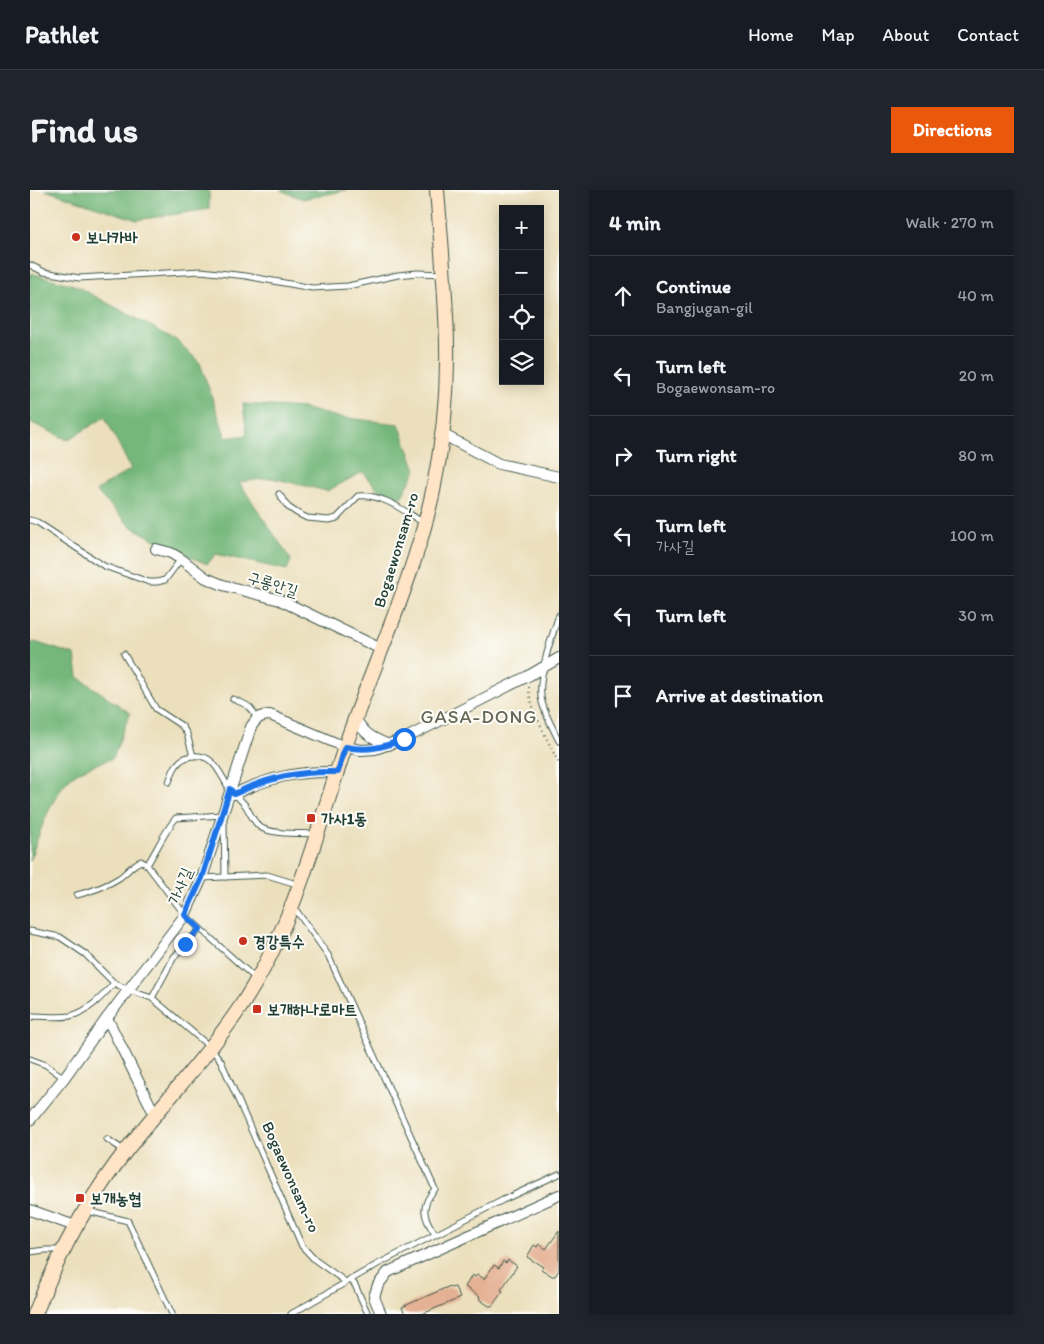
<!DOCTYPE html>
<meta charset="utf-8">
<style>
body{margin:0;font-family:Itim,"Poor Story",sans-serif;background:#20242c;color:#f1f3f6}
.controls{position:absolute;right:15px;top:15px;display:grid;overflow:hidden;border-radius:0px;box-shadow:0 2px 12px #0003}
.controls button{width:45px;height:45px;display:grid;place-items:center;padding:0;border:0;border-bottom:1px solid #363941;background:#171b24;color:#f1f3f6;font:25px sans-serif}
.stop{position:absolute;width:15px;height:15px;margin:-11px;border:4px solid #1a73e8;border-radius:50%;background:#fff}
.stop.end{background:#1a73e8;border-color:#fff;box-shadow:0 1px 5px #0008}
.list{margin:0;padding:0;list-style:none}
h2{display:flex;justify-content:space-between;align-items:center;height:65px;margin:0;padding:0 20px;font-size:21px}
h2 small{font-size:16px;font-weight:400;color:#9ea1a6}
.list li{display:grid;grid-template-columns:32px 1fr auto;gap:15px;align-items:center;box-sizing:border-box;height:80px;padding:0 20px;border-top:1px solid #363941}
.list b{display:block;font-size:19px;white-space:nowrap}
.list p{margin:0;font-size:16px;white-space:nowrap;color:#9ea1a6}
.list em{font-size:16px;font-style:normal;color:#9ea1a6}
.icon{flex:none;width:28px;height:28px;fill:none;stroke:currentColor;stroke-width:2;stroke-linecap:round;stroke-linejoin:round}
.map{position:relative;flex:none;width:529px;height:1124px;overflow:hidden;border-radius:0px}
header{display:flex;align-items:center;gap:30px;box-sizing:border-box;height:70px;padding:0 25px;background:#171b24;border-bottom:1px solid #363941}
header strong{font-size:24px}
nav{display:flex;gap:28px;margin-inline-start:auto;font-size:18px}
.intro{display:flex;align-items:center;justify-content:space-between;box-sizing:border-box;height:120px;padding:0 30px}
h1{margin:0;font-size:35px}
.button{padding:12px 22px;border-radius:0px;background:#ea580c;color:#fff;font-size:18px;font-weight:700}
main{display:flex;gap:30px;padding:0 30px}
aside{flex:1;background:#171b24;border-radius:0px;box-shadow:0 2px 12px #0003}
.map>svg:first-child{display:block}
</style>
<header>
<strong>Pathlet</strong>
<nav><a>Home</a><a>Map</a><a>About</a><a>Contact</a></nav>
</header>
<div class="intro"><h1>Find us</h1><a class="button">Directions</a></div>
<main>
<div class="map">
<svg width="529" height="1124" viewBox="0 0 529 1124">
<rect width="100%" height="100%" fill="#fdfcf7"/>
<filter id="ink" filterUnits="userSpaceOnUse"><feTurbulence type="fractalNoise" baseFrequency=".02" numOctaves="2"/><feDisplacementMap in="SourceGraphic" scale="10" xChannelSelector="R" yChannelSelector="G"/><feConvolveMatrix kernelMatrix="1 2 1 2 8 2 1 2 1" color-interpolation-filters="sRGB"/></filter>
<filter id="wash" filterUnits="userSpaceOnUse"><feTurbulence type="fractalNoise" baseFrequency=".0096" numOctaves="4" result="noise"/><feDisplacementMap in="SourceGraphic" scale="20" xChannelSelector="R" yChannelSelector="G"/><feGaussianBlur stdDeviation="1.12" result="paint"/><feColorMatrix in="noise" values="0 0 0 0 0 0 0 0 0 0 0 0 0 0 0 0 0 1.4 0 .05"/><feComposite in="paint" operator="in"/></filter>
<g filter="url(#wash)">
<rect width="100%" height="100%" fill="#ebdfbc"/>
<g fill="#74b77a" stroke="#4a7a57">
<polygon points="15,0 179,0 179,19 107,30"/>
<polygon points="250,0 317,0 273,9"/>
<polygon points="0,83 44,95 146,150 170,173 196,248 217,245 213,214 272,218 308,227 369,234 386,280 371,308 352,304 333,282 297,301 242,288 209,292 261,370 257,380 186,364 177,374 146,361 100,336 66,301 101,279 75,227 38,250 0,232"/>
<path d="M 5,452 L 45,465 L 48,487 L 100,523 L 83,568 C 71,573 55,577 44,585 C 23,600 8,646 0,671 L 0,454 Z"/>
</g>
<g id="blocks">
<g fill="#e5b194">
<polygon points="529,1041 529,1080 525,1086 522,1086 511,1079 513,1077 497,1067 504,1055 507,1057 509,1054 516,1059"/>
<polygon points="478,1070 487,1076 471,1100 473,1101 462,1116 459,1116 449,1109 450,1107 435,1097 442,1085 445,1087 447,1084 454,1089 464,1075 469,1078 473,1071 476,1073"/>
<polygon points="420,1096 421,1098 425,1097 430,1108 392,1124 375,1124 372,1117"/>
</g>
</g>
</g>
<g filter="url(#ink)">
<use href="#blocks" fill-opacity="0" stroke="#3e5548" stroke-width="1"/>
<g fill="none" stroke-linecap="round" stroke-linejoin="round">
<g stroke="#3e5548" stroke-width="7">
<g id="lane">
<polyline points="0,75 14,82 49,88 171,81 216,86 282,98 318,96 368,85 387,83 413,84"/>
<path d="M 249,304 L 258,317 L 267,323 L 277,328 L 299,330 L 307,328 L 328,306 C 352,303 374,321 394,333"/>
<polyline points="0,330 7,332 74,376 119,392 127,392 135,390 151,369"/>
<path d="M 529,425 C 522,446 506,490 512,512 C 515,525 523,538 529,551"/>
<polyline points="94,464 126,519 152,536 157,544 163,566"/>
<path d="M 203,509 C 216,515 222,515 226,529"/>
<path d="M 139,592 C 143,580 147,568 162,566 C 184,563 189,583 199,598 C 204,604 210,609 215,615 C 220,622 223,632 230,637 C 242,645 272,643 286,644"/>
<polyline points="194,632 195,687"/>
<path d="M 117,675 C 127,660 134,642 146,628 L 192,625"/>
<polyline points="172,688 237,685 270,695"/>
<path d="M 47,705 C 63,701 75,697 89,688 C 97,683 101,675 111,671 L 117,675 L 155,725 L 226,789"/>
<path d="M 263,716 L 298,765 L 405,999 C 390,1016 393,1027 405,1044"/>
<polyline points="0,741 30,747 55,764 84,793 98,800 122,808 180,857 191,871 272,1056 285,1070 316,1092"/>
<polyline points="122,808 144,767 170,739"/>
<path d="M 0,828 L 3,826 C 15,826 28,828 40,826 C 58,822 72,807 84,793"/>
<polyline points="0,869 16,875 34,888"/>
<polyline points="77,949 95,961"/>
<polyline points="58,1021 98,1031 142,1124"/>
<polyline points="0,1062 15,1060 32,1060"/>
<polyline points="320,1089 325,1095 338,1124"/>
<polyline points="261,1124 348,1074 473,1010 529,984"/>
</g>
</g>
<g stroke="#3e5548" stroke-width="12">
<g id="street">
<polyline points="412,244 469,274 529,287"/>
<polyline points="126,359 141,363 151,369 176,388 193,395 250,410 351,459"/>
<path d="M 325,528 C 335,545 342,548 359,555"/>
<path d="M 204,604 C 240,587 268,581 307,582"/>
<polyline points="77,828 125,925"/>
<path d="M 0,930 L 34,888 L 77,828 L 155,725 L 172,688 L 221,537 C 226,529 230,525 240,525 L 315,557 L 331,560 L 345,559 L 374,549 L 500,485 L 529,468"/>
<polyline points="0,1020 45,1036"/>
<polyline points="351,1124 344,1107 348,1095 358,1082 529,1005"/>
</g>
</g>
<g stroke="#3e5548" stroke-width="16">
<path id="secondary" d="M 5,1124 C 28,1064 58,1009 98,958 C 134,912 176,868 209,819 C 263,739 285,647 315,557 C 344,472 384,389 403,301 C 413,253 418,203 417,154 C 416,102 411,51 407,0"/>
</g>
<path stroke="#3e5548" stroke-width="2" stroke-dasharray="1 4" stroke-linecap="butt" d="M 499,497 C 498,515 521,556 529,574"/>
<use href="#lane" stroke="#fff" stroke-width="5"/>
<use href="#street" stroke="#fff" stroke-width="10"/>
<use href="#secondary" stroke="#ffe4c6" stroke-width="14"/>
</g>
</g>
<g fill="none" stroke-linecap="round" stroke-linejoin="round" filter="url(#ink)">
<path stroke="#1a73e8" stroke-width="6" d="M 155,754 L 170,739 L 155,725 L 172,688 L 200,599 L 204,604 C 240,587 268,581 308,582 L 315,557 C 338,561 352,558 374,549"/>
</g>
<g fill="#c8321e" stroke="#fdfcf7" stroke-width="2">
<circle cx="46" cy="47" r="5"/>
<rect x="276" y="623" width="10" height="10" rx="2.5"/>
<circle cx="213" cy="751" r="5"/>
<rect x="222" y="814" width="10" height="10" rx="2.5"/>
<rect x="45" y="1003" width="10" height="10" rx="2.5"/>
</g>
<g text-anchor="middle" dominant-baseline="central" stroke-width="4" stroke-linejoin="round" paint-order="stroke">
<g font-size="16" font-weight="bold" fill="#1f3d34" stroke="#fdfcf7" text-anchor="start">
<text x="56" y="47">보나카바</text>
<text x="291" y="628">가사1동</text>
<text x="223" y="751">경강특수</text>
<text x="237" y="819">보개하나로마트</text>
<text x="60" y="1008">보개농협</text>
</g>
<g font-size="16" fill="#1f3d34" stroke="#fdfcf7">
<text transform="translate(366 360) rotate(-73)">Bogaewonsam-ro</text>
<text transform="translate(243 394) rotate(17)">구롱안길</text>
<text transform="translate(150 696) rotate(-67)">가사길</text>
<text transform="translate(261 987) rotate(66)">Bogaewonsam-ro</text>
</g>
<g font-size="19" letter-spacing="1" fill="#646656" stroke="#fdfcf7">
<text x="449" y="526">GASA-DONG</text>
</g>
</g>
</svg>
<div class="controls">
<button>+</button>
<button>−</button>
<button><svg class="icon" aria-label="locate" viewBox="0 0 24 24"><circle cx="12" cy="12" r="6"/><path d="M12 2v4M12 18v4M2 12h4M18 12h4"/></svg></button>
<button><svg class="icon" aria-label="layers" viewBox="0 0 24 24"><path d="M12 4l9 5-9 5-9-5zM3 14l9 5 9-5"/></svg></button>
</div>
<div class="stop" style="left:374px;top:549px"></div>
<div class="stop end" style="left:155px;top:754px"></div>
</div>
<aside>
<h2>4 min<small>Walk · 270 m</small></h2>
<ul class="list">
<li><svg class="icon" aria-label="ahead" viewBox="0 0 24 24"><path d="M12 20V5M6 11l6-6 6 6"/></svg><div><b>Continue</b><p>Bangjugan-gil</p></div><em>40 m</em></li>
<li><svg class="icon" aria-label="left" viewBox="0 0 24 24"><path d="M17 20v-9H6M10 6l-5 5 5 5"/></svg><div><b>Turn left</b><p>Bogaewonsam-ro</p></div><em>20 m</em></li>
<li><svg class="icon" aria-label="right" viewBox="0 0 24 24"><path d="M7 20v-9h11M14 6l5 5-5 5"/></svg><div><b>Turn right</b></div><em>80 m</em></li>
<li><svg class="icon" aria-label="left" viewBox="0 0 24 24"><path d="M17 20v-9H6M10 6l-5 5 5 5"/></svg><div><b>Turn left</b><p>가사길</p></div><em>100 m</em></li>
<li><svg class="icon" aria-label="left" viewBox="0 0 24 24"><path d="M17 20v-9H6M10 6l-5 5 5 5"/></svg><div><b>Turn left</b></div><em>30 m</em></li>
<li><svg class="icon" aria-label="arrive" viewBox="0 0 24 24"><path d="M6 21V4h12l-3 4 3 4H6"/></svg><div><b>Arrive at destination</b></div></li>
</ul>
</aside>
</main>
